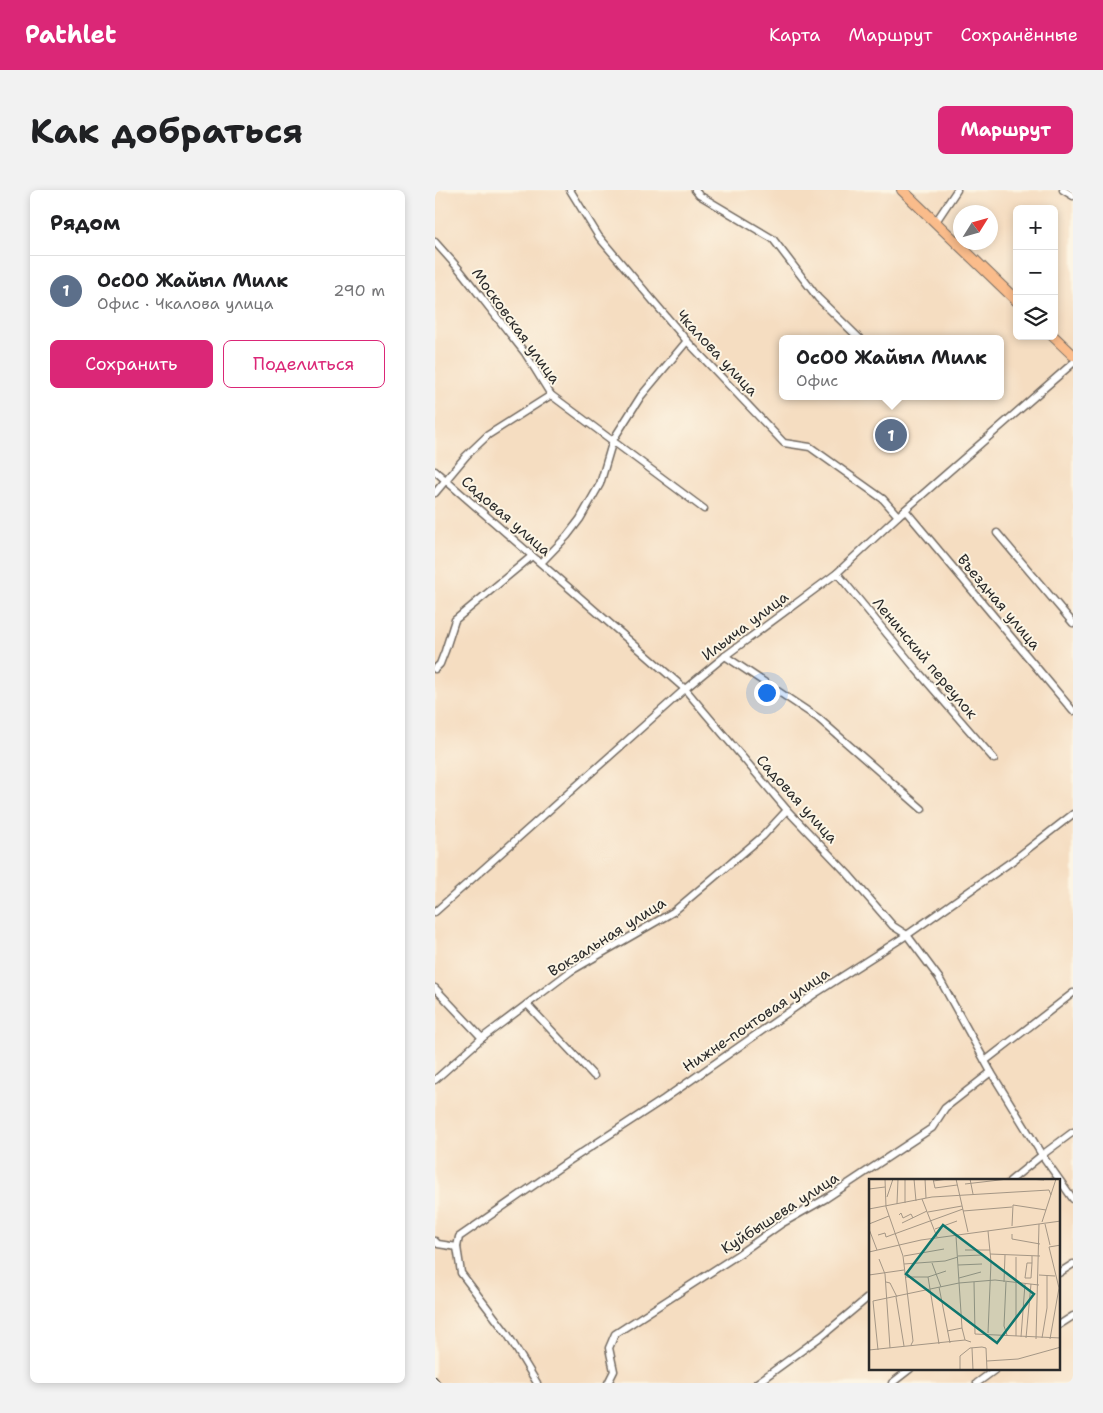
<!DOCTYPE html>
<html lang="ru">
<meta charset="utf-8">
<style>
body{margin:0;font-family:"Shantell Sans",sans-serif;background:#f2f2f2;color:#202124}
.controls{position:absolute;right:15px;top:15px;display:grid;overflow:hidden;border-radius:8px;box-shadow:0 2px 8px #0003}
.controls button{width:45px;height:45px;display:grid;place-items:center;padding:0;border:0;border-bottom:1px solid #e0e0e0;background:#fff;color:#202124;font:25px sans-serif}
.compass{position:absolute;left:518px;top:15px;width:45px;height:45px;border-radius:50%;background:#fff;box-shadow:0 2px 8px #0003;rotate:53deg}
.you{position:absolute;left:331px;top:502px;width:18px;height:18px;margin:-12px;border:4px solid #fff;border-radius:50%;background:#1a73e8;box-shadow:0 0 0 8px #1a73e833}
.badge{display:grid;place-items:center;width:32px;height:32px;border-radius:50%;background:#db2777;color:#fff;font-size:16px;font-weight:700}
.pin{position:absolute;translate:-50% -50%;border:2px solid #fff;box-shadow:0 1px 5px #0006}
.popup{position:absolute;left:344px;top:145px;width:225px;height:65px;box-sizing:border-box;display:grid;place-content:center;border-radius:8px;background:#fff;filter:drop-shadow(0 1px 4px #0005);font-size:16px;white-space:nowrap;color:#757577}
.popup b{font-size:19px;color:#202124}
.popup::after{content:'';position:absolute;left:50%;top:100%;margin-left:-10px;border:10px solid transparent;border-top-color:#fff}
.list{margin:0;padding:0;list-style:none}
h2{display:flex;justify-content:space-between;align-items:center;height:65px;margin:0;padding:0 20px;font-size:21px}
h2 small{font-size:16px;font-weight:400;color:#757577}
.list li{display:grid;grid-template-columns:32px 1fr auto;gap:15px;align-items:center;box-sizing:border-box;height:70px;padding:0 20px;border-top:1px solid #e0e0e0}
.list b{display:block;font-size:19px;white-space:nowrap}
.list p{margin:0;font-size:16px;white-space:nowrap;color:#757577}
.list em{font-size:16px;font-style:normal;color:#757577}
.actions{display:flex;gap:10px;padding:15px 20px}
.actions a{flex:1;padding:11px 0;border:1px solid #db2777;border-radius:8px;text-align:center;font-size:18px;color:#db2777}
.actions .main{background:#db2777;color:#fff}
.icon{flex:none;width:28px;height:28px;fill:none;stroke:currentColor;stroke-width:2;stroke-linecap:round;stroke-linejoin:round}
.map{position:relative;flex:none;width:638px;height:1193px;overflow:hidden;border-radius:8px}
header{display:flex;align-items:center;gap:30px;box-sizing:border-box;height:70px;padding:0 25px;background:#db2777;color:#fff}
header strong{font-size:24px}
nav{display:flex;gap:28px;margin-inline-start:auto;font-size:18px}
.intro{display:flex;align-items:center;justify-content:space-between;box-sizing:border-box;height:120px;padding:0 30px}
h1{margin:0;font-size:35px}
.button{padding:12px 22px;border-radius:8px;background:#db2777;color:#fff;font-size:18px;font-weight:700}
main{display:flex;gap:30px;padding:0 30px}
aside{flex:1;background:#fff;border-radius:8px;box-shadow:0 2px 8px #0003}
.map>svg:first-child{display:block}
</style>
<header>
<strong>Pathlet</strong>
<nav><a>Карта</a><a>Маршрут</a><a>Сохранённые</a></nav>
</header>
<div class="intro"><h1>Как добраться</h1><a class="button">Маршрут</a></div>
<main>
<aside>
<h2>Рядом<small></small></h2>
<ul class="list">
<li><span class="badge" style="background:#5c6f8a">1</span><div><b>ОсОО Жайыл Милк</b><p>Офис · Чкалова улица</p></div><em>290 m</em></li>
</ul>
<div class="actions"><a class="main">Сохранить</a><a>Поделиться</a></div>
</aside>
<div class="map">
<svg width="638" height="1193" viewBox="0 0 638 1193">
<rect width="100%" height="100%" fill="#fcf5e5"/>
<filter id="ink" filterUnits="userSpaceOnUse"><feTurbulence type="fractalNoise" baseFrequency=".02" numOctaves="2"/><feDisplacementMap in="SourceGraphic" scale="10" xChannelSelector="R" yChannelSelector="G"/><feConvolveMatrix kernelMatrix="1 2 1 2 8 2 1 2 1" color-interpolation-filters="sRGB"/></filter>
<filter id="wash" filterUnits="userSpaceOnUse"><feTurbulence type="fractalNoise" baseFrequency=".0096" numOctaves="4" result="noise"/><feDisplacementMap in="SourceGraphic" scale="20" xChannelSelector="R" yChannelSelector="G"/><feGaussianBlur stdDeviation="1.12" result="paint"/><feColorMatrix in="noise" values="0 0 0 0 0 0 0 0 0 0 0 0 0 0 0 0 0 1.4 0 .05"/><feComposite in="paint" operator="in"/></filter>
<g filter="url(#wash)">
<rect width="100%" height="100%" fill="#f5ddc1"/>
</g>
<g filter="url(#ink)">
<g fill="none" stroke-linecap="round" stroke-linejoin="round">
<g stroke="#726960" stroke-width="9">
<g id="minor">
<polyline points="135,0 164,47 252,151 349,253 375,257 448,309 463,326"/>
<polyline points="260,0 264,5 338,49 383,108 425,149"/>
<polyline points="628,0 638,6"/>
<polyline points="500,33 522,0"/>
<polyline points="0,52 24,79 90,163 116,205 269,319"/>
<polyline points="0,281 250,499 352,620 413,684 458,736 472,745 504,788 556,882 607,965 638,1009"/>
<polyline points="0,303 31,266 53,245 116,205"/>
<polyline points="470,320 638,521"/>
<polyline points="562,343 638,433"/>
<polyline points="106,373 132,346 145,329 165,294 178,250 206,206 252,151"/>
<polyline points="402,383 480,478 559,569"/>
<polyline points="290,466 383,528 487,619"/>
<polyline points="0,479 5,474 10,461 20,430 97,366"/>
<polyline points="0,722 250,499 290,466 402,383 463,326 638,173"/>
<polyline points="0,798 47,848"/>
<polyline points="92,814 159,886"/>
<polyline points="550,871 638,803"/>
<polyline points="0,890 47,848 136,781 238,722 328,646 352,620"/>
<polyline points="575,991 607,965 638,942"/>
<polyline points="0,1051 3,1054 22,1057"/>
<polyline points="624,1083 638,1074"/>
<polyline points="624,1135 638,1126"/>
<polyline points="102,1193 73,1145 26,1083 22,1057 24,1047 131,973 229,909 378,805 472,745 580,669 638,624"/>
<polyline points="173,1193 179,1181 174,1158 180,1144 304,1064 346,1034 390,1009 497,938 510,918 556,882"/>
<polyline points="322,1193 388,1145 436,1105"/>
<polyline points="457,1193 475,1179"/>
<polyline points="542,1193 561,1179"/>
</g>
</g>
<g stroke="#726960" stroke-width="12">
<g id="highway">
<polyline points="467,0 582,111"/>
<polyline points="618,146 638,165"/>
</g>
</g>
<use href="#minor" stroke="#fff" stroke-width="6"/>
<use href="#highway" stroke="#fabc8b" stroke-width="10"/>
<g stroke="#2b2b2b" stroke-width="4">
<polyline id="rail" points="0,1188 4,1193"/>
</g>
<use href="#rail" stroke="#fcf5e5" stroke-width="2" stroke-dasharray="5.5" stroke-linecap="butt"/>
</g>
</g>
<g text-anchor="middle" dominant-baseline="central" stroke-width="4" stroke-linejoin="round" paint-order="stroke">
<g font-size="15" fill="#2b2b2b" stroke="#fcf5e5">
<text transform="translate(81 136) rotate(54)">Московская улица</text>
<text transform="translate(282 163) rotate(47)">Чкалова улица</text>
<text transform="translate(71 326) rotate(41)">Садовая улица</text>
<text transform="translate(564 412) rotate(50)">Въездная улица</text>
<text transform="translate(310 436) rotate(-37)">Ильича улица</text>
<text transform="translate(490 468) rotate(50)">Ленинский переулок</text>
<text transform="translate(362 609) rotate(48)">Садовая улица</text>
<text transform="translate(172 747) rotate(-32)">Вокзальная улица</text>
<text transform="translate(321 830) rotate(-34)">Нижне-почтовая улица</text>
<text transform="translate(345 1023) rotate(-33)">Куйбышева улица</text>
</g>
</g>
<g transform="translate(434 989)">
<rect width="191" height="191" fill="#f5ddc1"/>
<path fill="none" stroke="#a49685" stroke-width="1" d="M 16,0 L 17,28 L 34,77 L 44,162 L 42,166M 36,0 L 36,24M 45,0 L 47,22M 56,0 L 57,19M 64,0 L 66,9 L 88,6M 87,0 L 99,53M 101,0 L 104,15M 159,0 L 175,1M 64,2 L 79,0M 96,5 L 139,0M 0,10 L 16,8M 18,18 L 24,0M 53,20 L 68,58M 28,25 L 29,0M 0,30 L 63,18 L 180,11 L 182,16M 94,32 L 143,28M 59,33 L 93,27M 30,36 L 32,34 L 34,39 L 42,35 L 44,39M 173,43 L 187,0M 33,44 L 58,32M 0,45 L 20,37M 176,45 L 181,66M 143,47 L 144,26 L 177,31M 0,50 L 8,71M 66,50 L 88,42M 119,52 L 122,83 L 119,154M 143,55 L 143,60 L 171,65M 9,56 L 16,54 L 17,58 L 94,30M 87,57 L 93,149 L 96,161 L 102,163M 96,71 L 121,71M 0,73 L 52,61 L 192,42M 121,75 L 171,77M 35,77 L 75,70M 89,77 L 114,76M 10,80 L 16,95 L 21,169M 63,84 L 72,108M 163,84 L 158,84 L 156,99 L 162,99 L 163,84 L 163,77M 35,85 L 76,82 L 89,78M 89,86 L 113,85M 0,96 L 35,91M 170,96 L 186,97M 37,98 L 59,98 L 77,92M 59,98 L 70,165M 90,99 L 112,93M 17,103 L 21,104 L 28,118M 105,103 L 106,155 L 192,159M 135,103 L 136,76M 137,103 L 135,147 L 138,156M 70,108 L 81,164M 27,118 L 35,167M 78,152 L 93,149M 147,157 L 147,78M 152,158 L 156,105M 157,159 L 162,105M 173,159 L 178,129 L 178,97M 167,160 L 170,45M 181,160 L 190,109 L 180,68 L 192,66M 103,169 L 104,191M 0,171 L 96,161M 9,171 L 4,122 L 90,104 L 126,101 L 170,106M 118,182 L 149,180 L 192,168M 91,191 L 91,177 L 101,169 L 113,168 L 117,169 L 118,191"/>
<path fill="#0f766e" fill-opacity="0.15" stroke="#0f766e" stroke-width="2.5" d="M 74,46 L 165,115 L 128,164 L 37,95 Z"/>
<rect width="191" height="191" fill="none" stroke="#2b2b2b" stroke-width="2.5"/>
</g>
</svg>
<div class="controls">
<button>+</button>
<button>−</button>
<button><svg class="icon" aria-label="layers" viewBox="0 0 24 24"><path d="M12 4l9 5-9 5-9-5zM3 14l9 5 9-5"/></svg></button>
</div>
<svg class="compass" viewBox="-18 -18 36 36"><path d="M0-13l5 13h-10z" fill="#e53935"/><path d="M0 13l5-13h-10z" fill="#757577"/></svg>
<div class="you"></div>
<div class="pin badge" style="left:456px;top:245px;background:#5c6f8a">1</div>
<div class="popup"><b>ОсОО Жайыл Милк</b>Офис</div>
</div>
</main>
